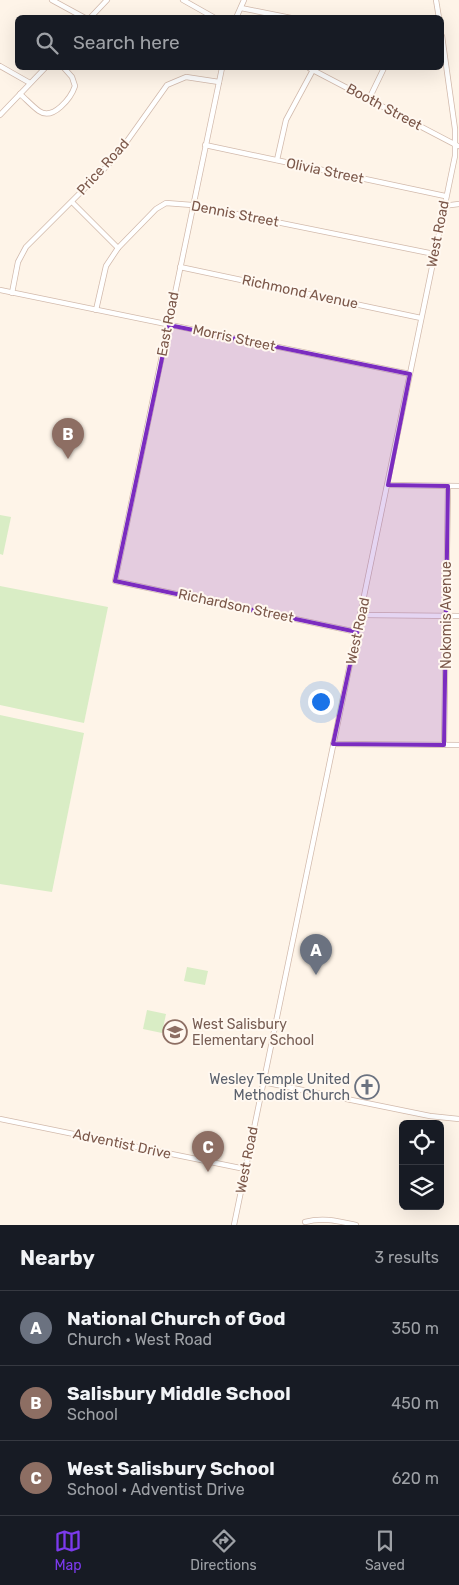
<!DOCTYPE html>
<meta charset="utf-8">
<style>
body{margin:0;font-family:Rubik,sans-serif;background:#20242c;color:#f1f3f6}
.controls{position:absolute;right:15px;bottom:15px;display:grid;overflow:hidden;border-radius:8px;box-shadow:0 5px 20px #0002}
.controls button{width:45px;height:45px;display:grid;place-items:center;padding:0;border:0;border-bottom:1px solid #363941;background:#171b24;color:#f1f3f6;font:25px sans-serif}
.you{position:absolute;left:320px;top:701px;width:18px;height:18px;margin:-12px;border:4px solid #fff;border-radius:50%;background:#1a73e8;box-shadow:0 0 0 8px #1a73e833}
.badge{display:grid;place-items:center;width:32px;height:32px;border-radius:50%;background:#7c3aed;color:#fff;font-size:16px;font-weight:700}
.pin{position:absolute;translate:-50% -41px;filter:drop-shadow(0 1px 2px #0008)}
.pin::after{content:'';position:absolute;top:26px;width:18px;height:15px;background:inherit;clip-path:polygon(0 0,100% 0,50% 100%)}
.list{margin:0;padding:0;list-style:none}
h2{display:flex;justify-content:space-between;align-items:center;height:65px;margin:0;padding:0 20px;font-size:21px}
h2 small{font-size:16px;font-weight:400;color:#9ea1a6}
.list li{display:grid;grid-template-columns:32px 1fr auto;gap:15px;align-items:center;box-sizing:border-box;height:75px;padding:0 20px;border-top:1px solid #363941}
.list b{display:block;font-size:19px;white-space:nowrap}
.list p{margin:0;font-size:16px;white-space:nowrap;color:#9ea1a6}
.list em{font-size:16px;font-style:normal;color:#9ea1a6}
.icon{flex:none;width:28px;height:28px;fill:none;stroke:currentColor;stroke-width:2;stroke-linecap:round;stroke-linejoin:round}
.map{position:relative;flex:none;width:459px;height:1225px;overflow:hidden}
.search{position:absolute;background:#171b24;box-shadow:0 5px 20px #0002;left:15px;right:15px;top:15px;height:55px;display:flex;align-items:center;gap:12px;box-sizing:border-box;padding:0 18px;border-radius:8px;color:#9ea1a6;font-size:19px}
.sheet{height:290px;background:#171b24}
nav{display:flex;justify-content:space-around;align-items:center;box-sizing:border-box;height:70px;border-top:1px solid #363941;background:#171b24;font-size:14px;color:#9ea1a6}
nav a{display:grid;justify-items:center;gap:2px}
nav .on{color:#7c3aed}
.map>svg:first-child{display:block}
</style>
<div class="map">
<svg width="459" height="1225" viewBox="0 0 459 1225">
<rect width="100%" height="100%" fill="#fef4e8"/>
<g fill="#d9edc5">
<polygon points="0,515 11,517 3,555 0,554"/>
<polygon points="0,586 108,607 84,723 0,705"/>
<polygon points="0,715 84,733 52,892 0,884"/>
<polygon points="187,967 208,971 205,985 184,981"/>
<polygon points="147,1010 166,1014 162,1033 143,1029"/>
</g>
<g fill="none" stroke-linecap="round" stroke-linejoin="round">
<g stroke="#d2baac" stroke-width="6">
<g id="street">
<polyline points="52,0 85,18"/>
<polyline points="183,0 215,18"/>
<polyline points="436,0 439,18"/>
<polyline points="241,8 291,18"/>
<polyline points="90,18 107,0"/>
<polyline points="236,18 244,0"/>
<polyline points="0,66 30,83"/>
<polyline points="222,68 115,581 357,632"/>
<polyline points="309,68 458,146"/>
<path d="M 20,94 C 26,99 32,106 39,111 C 53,121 71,98 75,86 L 72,77 L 64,68"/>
<polyline points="369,99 384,68"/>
<polyline points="0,115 45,68"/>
<polyline points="205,145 445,196"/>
<polyline points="277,160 286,120 313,70"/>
<polyline points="72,202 118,248"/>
<polyline points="443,206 459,204"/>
<polyline points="180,267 421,318"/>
<polyline points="0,290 410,374"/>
<polyline points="12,293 18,262 26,247 115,158 167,85 186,77 219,82"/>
<polyline points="96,310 106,266 118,248 156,209 166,203 192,205 434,254"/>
<polyline points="388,485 459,486"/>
<polyline points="362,615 459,616"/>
<polyline points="333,744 459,745"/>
<polyline points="444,745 448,486"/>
<polyline points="263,1082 430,1116 459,1119"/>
<polyline points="0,1119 245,1169"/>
<path d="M 305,1222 C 323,1217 338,1221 356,1225"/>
<polyline points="234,1225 455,156 455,129 442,36"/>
</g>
</g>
<use href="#street" stroke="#fff" stroke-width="4.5"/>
</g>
<path fill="#7b2cbf" fill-opacity="0.2" stroke="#7b2cbf" stroke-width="4" stroke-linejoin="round" d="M 169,325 L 410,374 L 388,485 L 448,486 L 444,745 L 333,744 L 357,632 L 115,581 Z"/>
<defs>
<g id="school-ring" transform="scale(1.25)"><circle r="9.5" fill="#fff8f0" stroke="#8d6e63" stroke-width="1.5"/><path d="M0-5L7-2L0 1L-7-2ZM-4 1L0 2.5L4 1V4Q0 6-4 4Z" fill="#8d6e63"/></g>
<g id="church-ring" transform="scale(1.25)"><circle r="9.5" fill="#fff8f0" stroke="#6b7280" stroke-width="1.5"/><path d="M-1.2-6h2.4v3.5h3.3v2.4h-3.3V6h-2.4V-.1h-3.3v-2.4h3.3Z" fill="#6b7280"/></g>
</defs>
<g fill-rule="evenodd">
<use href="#school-ring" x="175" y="1032"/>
<use href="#church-ring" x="367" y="1087"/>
</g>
<g text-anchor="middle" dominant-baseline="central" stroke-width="4" stroke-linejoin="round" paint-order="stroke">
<g font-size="14" fill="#7b5749" stroke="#fff8f0">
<text transform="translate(384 107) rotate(28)">Booth Street</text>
<text transform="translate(103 167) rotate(-48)">Price Road</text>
<text transform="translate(325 171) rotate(12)">Olivia Street</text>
<text transform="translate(235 214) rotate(11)">Dennis Street</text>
<text transform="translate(438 234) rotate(-79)">West Road</text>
<text transform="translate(300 292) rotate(12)">Richmond Avenue</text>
<text transform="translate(168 324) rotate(-79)">East Road</text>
<text transform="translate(234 338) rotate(12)">Morris Street</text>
<text transform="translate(236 606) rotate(12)">Richardson Street</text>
<text transform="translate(446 615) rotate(-90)">Nokomis Avenue</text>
<text transform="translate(358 631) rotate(-78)">West Road</text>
<text transform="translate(122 1144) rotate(12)">Adventist Drive</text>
<text transform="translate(247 1160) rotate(-79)">West Road</text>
</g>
<g font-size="14" fill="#785e54" stroke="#fff8f0" text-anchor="start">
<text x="192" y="1024">West Salisbury<tspan x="192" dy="16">Elementary School</tspan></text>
</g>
<g font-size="14" fill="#5b616d" stroke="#fff8f0" text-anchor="end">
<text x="350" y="1079">Wesley Temple United<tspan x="350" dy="16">Methodist Church</tspan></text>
</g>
</g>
</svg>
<div class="controls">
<button><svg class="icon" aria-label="locate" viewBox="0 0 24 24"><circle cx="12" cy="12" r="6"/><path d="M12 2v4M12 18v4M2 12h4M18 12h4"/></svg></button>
<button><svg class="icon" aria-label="layers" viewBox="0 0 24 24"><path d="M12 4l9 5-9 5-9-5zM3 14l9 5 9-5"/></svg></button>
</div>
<div class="you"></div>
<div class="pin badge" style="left:316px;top:975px;background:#6b7280">A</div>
<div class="pin badge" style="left:68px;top:459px;background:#8d6e63">B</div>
<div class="pin badge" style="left:208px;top:1172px;background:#8d6e63">C</div>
<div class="search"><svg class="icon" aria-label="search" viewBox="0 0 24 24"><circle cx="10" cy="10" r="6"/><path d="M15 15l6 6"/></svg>Search here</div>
</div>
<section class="sheet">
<h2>Nearby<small>3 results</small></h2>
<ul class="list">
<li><span class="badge" style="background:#6b7280">A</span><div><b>National Church of God</b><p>Church · West Road</p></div><em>350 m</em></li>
<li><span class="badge" style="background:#8d6e63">B</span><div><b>Salisbury Middle School</b><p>School</p></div><em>450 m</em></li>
<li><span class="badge" style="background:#8d6e63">C</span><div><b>West Salisbury School</b><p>School · Adventist Drive</p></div><em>620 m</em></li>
</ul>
</section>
<nav>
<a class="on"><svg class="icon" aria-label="map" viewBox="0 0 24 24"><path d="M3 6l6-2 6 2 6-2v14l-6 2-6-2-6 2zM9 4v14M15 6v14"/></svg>Map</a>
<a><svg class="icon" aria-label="directions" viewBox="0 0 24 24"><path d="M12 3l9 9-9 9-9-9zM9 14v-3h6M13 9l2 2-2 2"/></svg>Directions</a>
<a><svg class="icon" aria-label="saved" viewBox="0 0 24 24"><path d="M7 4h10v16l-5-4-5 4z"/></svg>Saved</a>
</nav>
